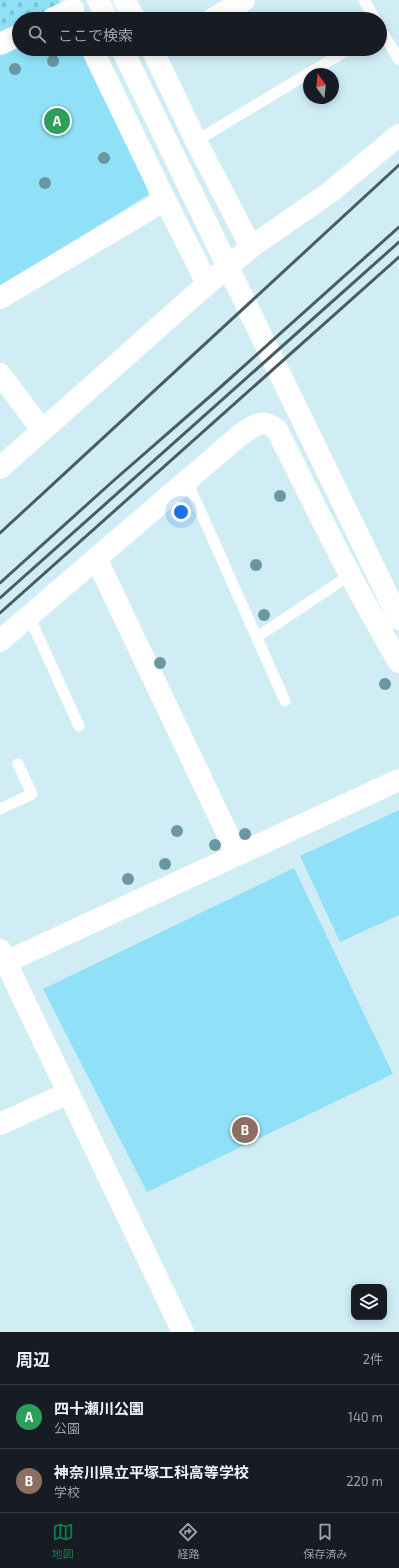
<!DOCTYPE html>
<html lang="ja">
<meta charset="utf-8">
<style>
body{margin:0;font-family:"Exo 2","Noto Sans JP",sans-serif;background:#20242c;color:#f1f3f6}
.controls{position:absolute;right:12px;bottom:12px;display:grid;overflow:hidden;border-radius:8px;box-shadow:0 2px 10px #0003}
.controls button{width:36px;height:36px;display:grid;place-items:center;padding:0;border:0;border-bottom:1px solid #363941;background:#171b24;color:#f1f3f6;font:20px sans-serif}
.compass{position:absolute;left:303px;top:68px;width:36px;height:36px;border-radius:50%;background:#171b24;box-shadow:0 2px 10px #0003;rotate:345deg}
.you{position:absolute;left:181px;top:512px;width:14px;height:14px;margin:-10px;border:3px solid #fff;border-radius:50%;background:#1a73e8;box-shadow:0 0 0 6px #1a73e833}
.badge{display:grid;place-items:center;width:26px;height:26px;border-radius:50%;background:#0b8043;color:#fff;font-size:13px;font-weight:700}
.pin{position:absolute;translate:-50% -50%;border:2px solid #fff;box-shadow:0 1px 4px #0006}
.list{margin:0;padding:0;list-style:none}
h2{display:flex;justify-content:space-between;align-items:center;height:52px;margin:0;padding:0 16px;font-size:17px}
h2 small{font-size:13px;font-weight:400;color:#9ea1a6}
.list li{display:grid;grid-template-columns:26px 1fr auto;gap:12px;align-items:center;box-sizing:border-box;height:64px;padding:0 16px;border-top:1px solid #363941}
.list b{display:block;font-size:15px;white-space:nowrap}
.list p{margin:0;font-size:13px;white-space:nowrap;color:#9ea1a6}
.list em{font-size:13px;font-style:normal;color:#9ea1a6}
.icon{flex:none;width:22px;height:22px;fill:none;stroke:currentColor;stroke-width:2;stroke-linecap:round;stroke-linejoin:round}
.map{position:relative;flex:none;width:399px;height:1332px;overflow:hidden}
.search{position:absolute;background:#171b24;box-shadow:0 2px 10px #0003;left:12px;right:12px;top:12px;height:44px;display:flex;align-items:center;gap:10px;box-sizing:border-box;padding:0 14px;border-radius:22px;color:#9ea1a6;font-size:15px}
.sheet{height:180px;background:#171b24}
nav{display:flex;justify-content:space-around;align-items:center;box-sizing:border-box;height:56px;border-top:1px solid #363941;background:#171b24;font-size:11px;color:#9ea1a6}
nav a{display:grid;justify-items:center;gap:2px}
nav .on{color:#0b8043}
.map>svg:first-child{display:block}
</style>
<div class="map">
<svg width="399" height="1332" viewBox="0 0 399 1332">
<defs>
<pattern id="cemetery-stones" width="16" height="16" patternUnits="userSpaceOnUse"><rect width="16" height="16" fill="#90e1f7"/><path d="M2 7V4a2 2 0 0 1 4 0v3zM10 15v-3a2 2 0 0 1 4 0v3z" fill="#7bc0d3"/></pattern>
</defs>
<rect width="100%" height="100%" fill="#d0edf5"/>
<polygon fill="url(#cemetery-stones)" points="0,0 59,0 61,5 32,19 19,19 19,25 0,34"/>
<g fill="#90e1f7">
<polygon points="19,44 19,49 80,49 148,189 148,195 0,286 0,53"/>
<polygon points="399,810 399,915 340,942 300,856"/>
<polygon points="294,868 393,1074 147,1192 43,989"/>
</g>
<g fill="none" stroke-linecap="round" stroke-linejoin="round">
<g stroke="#fff" stroke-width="11">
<polyline points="364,0 375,19"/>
<polyline points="380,28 399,60"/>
<polyline points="196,141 349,49"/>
<polyline points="187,481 285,701"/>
<polyline points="29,616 79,726"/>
<polyline points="257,637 350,575"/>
<polyline points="0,809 32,794 18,764"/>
</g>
<g stroke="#fff" stroke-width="22">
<polyline points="124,0 135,19"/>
<polyline points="52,19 73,9"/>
<polyline points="213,19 244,0"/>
<polyline points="0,44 19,35"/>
<polyline points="92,49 165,200 197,263 207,284"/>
<polyline points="152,49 196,141 251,247"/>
<polyline points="0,298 165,200"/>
<polyline points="0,374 42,430"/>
<polyline points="96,558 237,854"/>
<path d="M 0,641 L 239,436 C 254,426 261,417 277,430 C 316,508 354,587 399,662"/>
<polyline points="0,950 183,1332"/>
<polyline points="6,962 399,780"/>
<polyline points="0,1124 68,1093"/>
</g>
<g stroke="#fff" stroke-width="22">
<polyline points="98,0 108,19"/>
<polyline points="122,49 399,619"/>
<polyline points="0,468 207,284 251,247 329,193 399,135"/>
</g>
<g stroke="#4b5c61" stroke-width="3">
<polyline points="0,533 399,165"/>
<polyline points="0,583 112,482 215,392 399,227"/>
<polyline points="0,598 399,242"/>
<polyline points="0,613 399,257"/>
</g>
</g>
<g fill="#6b97a2">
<circle cx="53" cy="61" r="6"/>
<circle cx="15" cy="69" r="6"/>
<circle cx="104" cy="158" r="6"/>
<circle cx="45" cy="183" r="6"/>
<circle cx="280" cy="496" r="6"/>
<circle cx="256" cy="565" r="6"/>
<circle cx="264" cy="615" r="6"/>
<circle cx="160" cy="663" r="6"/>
<circle cx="385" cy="684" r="6"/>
<circle cx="177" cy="831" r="6"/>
<circle cx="245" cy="834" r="6"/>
<circle cx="215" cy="845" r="6"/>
<circle cx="165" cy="864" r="6"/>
<circle cx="128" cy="879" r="6"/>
</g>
</svg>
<div class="controls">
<button><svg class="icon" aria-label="layers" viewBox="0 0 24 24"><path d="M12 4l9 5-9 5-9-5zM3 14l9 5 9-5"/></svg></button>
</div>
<svg class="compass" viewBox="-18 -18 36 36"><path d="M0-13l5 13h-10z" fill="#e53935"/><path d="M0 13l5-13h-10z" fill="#9ea1a6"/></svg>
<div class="you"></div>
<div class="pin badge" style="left:57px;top:121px;background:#2e9e5b">A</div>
<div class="pin badge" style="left:245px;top:1130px;background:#8d6e63">B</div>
<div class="search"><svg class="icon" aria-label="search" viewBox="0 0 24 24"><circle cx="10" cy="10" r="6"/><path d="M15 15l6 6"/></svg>ここで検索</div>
</div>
<section class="sheet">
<h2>周辺<small>2件</small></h2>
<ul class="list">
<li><span class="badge" style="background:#2e9e5b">A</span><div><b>四十瀬川公園</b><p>公園</p></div><em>140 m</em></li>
<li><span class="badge" style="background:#8d6e63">B</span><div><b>神奈川県立平塚工科高等学校</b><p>学校</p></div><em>220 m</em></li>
</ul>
</section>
<nav>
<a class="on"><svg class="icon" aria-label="map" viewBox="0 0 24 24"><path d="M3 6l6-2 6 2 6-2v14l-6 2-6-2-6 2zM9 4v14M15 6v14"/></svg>地図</a>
<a><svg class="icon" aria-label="directions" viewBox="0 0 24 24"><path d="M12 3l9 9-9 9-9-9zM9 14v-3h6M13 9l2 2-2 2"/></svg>経路</a>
<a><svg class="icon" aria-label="saved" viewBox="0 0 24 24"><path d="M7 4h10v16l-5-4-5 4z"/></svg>保存済み</a>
</nav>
